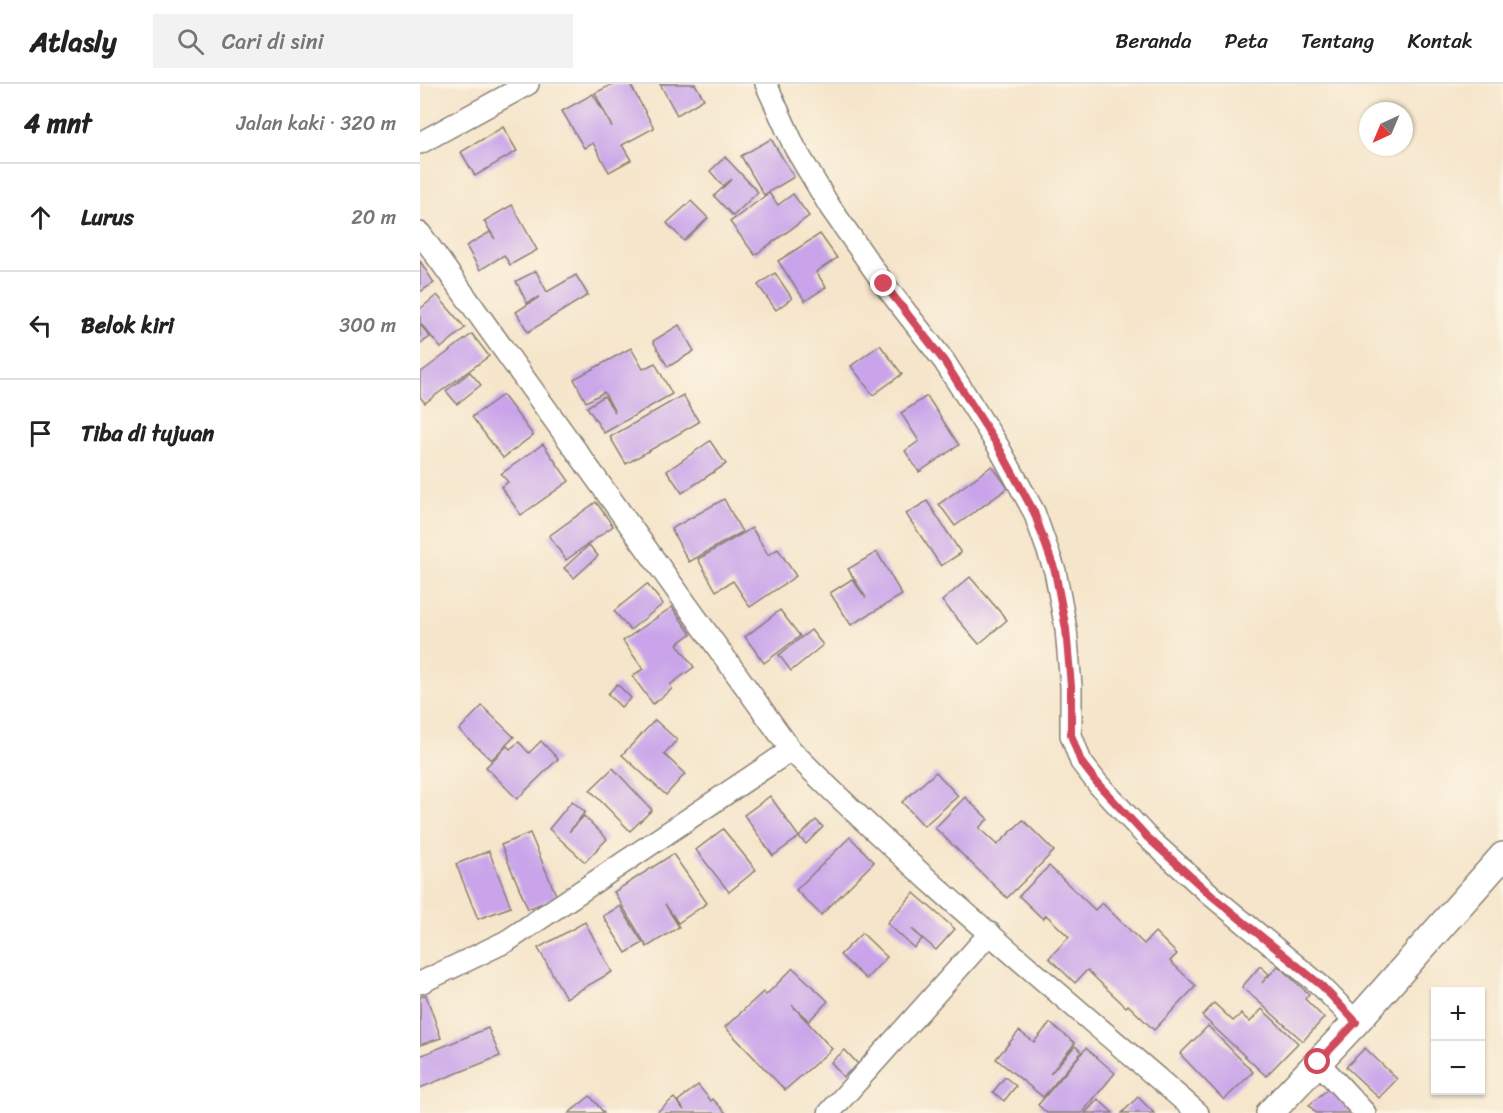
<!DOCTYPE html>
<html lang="id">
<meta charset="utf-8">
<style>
body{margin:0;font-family:Sriracha,sans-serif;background:#f2f2f2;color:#222}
.controls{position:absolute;right:18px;bottom:18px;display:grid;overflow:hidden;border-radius:0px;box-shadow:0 2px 4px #0004}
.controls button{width:54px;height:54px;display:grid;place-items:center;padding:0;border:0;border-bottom:2px solid #e0e0e0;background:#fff;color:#222;font:30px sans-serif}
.compass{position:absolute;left:939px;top:18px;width:54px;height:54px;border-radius:50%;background:#fff;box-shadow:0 2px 4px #0004;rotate:224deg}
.stop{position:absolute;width:18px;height:18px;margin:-14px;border:4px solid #d1495b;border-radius:50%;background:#fff}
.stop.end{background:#d1495b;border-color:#fff;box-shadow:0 2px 6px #0008}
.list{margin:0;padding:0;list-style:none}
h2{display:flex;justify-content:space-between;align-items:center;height:78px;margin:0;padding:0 24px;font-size:26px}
h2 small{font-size:20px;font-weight:400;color:#767676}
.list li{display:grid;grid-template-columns:39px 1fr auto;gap:18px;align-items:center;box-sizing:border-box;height:108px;padding:0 24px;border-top:2px solid #e0e0e0}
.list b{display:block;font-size:22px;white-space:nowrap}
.list em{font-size:20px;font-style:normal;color:#767676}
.icon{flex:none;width:33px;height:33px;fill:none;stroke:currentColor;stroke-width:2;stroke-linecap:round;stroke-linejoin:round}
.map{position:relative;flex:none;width:1083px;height:1029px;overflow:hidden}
header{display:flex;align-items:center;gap:36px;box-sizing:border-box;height:84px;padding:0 30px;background:#fff;border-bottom:2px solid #e0e0e0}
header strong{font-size:28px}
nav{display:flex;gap:33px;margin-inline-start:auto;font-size:21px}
.search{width:420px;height:54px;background:#f2f2f2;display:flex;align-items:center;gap:15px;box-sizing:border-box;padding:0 21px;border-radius:0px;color:#767676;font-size:22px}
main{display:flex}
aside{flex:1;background:#fff}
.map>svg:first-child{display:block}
</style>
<header>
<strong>Atlasly</strong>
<div class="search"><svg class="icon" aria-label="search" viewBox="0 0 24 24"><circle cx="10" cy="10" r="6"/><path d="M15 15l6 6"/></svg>Cari di sini</div>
<nav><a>Beranda</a><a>Peta</a><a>Tentang</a><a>Kontak</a></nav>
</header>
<main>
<aside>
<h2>4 mnt<small>Jalan kaki · 320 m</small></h2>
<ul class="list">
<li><svg class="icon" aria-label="ahead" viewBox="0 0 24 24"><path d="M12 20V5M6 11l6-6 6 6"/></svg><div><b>Lurus</b></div><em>20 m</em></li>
<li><svg class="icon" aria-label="left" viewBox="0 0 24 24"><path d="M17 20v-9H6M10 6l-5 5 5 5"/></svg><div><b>Belok kiri</b></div><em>300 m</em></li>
<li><svg class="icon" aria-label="arrive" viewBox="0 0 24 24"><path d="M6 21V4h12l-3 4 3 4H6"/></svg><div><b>Tiba di tujuan</b></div></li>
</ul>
</aside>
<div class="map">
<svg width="1083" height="1029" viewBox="0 0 1083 1029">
<rect width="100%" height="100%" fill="#fcf5e5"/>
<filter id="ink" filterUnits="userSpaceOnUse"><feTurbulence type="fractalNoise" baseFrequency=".0167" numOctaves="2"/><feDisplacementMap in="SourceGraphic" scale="12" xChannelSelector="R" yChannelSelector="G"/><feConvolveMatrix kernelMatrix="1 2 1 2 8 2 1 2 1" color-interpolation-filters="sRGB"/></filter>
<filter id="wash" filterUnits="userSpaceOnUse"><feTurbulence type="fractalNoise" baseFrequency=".008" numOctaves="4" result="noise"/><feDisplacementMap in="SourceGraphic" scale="24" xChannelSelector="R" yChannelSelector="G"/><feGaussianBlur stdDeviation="1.35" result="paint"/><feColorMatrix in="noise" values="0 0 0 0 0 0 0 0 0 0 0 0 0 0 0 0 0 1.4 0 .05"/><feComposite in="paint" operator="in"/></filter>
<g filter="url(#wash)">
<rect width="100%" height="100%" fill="#f5e5ca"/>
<g id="blocks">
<g fill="#c9a4ea">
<polygon points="193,0 210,0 234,44 202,61 211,76 189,88 173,59 164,64 142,27 173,10 192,43 175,9"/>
<polygon points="240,0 275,0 284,15 257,31"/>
<polygon points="83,43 97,67 55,92 41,68"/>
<polygon points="351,55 374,93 344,111 321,72"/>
<polygon points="305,73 338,108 313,132 294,112 312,95 303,102 290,87"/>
<polygon points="349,109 358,121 373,110 389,132 335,171 310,138"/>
<polygon points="271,117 288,134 264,157 247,139"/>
<polygon points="92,121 117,166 90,181 84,171 60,186 46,162 70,148 75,155 64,137"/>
<polygon points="400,150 417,174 396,188 406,203 385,217 358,177"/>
<polygon points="0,177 14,199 0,208"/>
<polygon points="116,187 127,208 156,191 168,211 108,248 96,228 119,213 107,219 96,197"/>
<polygon points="355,189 372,214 356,226 338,201"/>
<polygon points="17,211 45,244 21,264 0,239 0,225"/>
<polygon points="0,240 10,253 0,260"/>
<polygon points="259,241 274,267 248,283 233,257"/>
<polygon points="52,250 69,272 5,319 0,313 0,289"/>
<polygon points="460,261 482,290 453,311 431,282"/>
<polygon points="211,264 223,285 235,279 252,310 184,349 167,323 184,312 195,328 184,308 166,318 154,295"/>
<polygon points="50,288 61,301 37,320 26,307"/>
<polygon points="83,311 113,351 83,374 52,333"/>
<polygon points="263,311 279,338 206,380 190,353"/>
<polygon points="507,312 539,361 499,388 485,367 499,357 481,329"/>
<polygon points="290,357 306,380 262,409 247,387"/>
<polygon points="123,360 149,397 101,431 81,403 88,398 81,390"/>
<polygon points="572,382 588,404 535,442 519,420"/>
<polygon points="304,415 322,448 269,478 251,445"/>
<polygon points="507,417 541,469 521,482 486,430"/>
<polygon points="176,418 193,442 146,476 129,452"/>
<polygon points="332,444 348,471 358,465 376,492 330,523 313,497 296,507 278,475"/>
<polygon points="169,461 178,472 154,494 144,484"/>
<polygon points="457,468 482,511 431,541 410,509 432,495 446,514 428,485"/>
<polygon points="550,493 587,536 559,560 522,517"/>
<polygon points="227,500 243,520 210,546 194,527"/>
<polygon points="252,523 271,550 257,560 274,583 250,601 252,605 233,620 212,592 223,585 203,557"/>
<polygon points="360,526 380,552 344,579 325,553"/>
<polygon points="391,546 403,561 371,587 359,571"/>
<polygon points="197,600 211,614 201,623 188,610"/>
<polygon points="62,622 94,653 71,676 39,646"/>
<polygon points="235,636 257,656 244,670 265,690 246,711 202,671"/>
<polygon points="121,657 138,675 97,715 66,683 87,662 90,665 99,658 109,669"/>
<polygon points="193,684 232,726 210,747 170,706"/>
<polygon points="516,688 538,712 504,742 482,718"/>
<polygon points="350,712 379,753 353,772 324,731"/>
<polygon points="545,713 568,735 559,744 577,761 603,736 634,767 587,814 515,744"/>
<polygon points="152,717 165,728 149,748 164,732 187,755 165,778 129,745"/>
<polygon points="396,736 403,743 386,760 379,753"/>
<polygon points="303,745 336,786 309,808 276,766"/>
<polygon points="110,749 137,813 108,825 81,761"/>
<polygon points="430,753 454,778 401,831 376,806"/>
<polygon points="69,767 91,823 58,835 36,780"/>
<polygon points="253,770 287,819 258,839 245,820 259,843 227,863 194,808"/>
<polygon points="629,782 675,826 682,819 724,860 735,848 757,870 750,877 776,902 734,946 708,921 706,923 667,886 655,899 629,874 649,853 626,831 623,835 599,812"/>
<polygon points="494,809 535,845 516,866 492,845 502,855 494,864 467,839"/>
<polygon points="200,822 223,859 206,869 183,832"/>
<polygon points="165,838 192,888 146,914 118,864"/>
<polygon points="442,849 467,873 446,895 420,871"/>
<polygon points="840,882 849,890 842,899 858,882 889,910 885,915 904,934 883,957 822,903"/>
<polygon points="373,884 408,917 389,937 372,921 412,965 365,1006 305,943 343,908 346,911"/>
<polygon points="6,911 21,954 0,961 0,913"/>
<polygon points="794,919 813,937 821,930 830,938 842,925 878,959 846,992 782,932"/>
<polygon points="630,939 655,959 630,990 655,962 662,968 623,1013 576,975 599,947 614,958"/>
<polygon points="788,942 833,988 804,1016 760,970"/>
<polygon points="68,944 80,972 0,1004 0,972"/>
<polygon points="666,964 695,989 662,1029 627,1029 618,1021"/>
<polygon points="945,964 977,995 959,1014 926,983"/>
<polygon points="425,966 438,980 423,993 411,978"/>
<polygon points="585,993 596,1002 584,1017 573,1008"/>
<polygon points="914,1000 940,1029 896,1029 889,1021"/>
<polygon points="278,1001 291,1017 293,1015 306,1029 236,1029 254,1014 264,1026 258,1017"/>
<polygon points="170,1012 184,1029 149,1029"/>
<polygon points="718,1013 734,1029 702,1029"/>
<polygon points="678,1015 693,1029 665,1029"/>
</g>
</g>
</g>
<g filter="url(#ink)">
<use href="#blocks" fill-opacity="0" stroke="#888073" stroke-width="1.5"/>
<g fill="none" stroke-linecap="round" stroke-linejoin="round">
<g stroke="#888073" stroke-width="24">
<g id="minor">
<polyline points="346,0 375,64 410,123 464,200 524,277 578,362 614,428 635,487 646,545 651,602 651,651 661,678 678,700 727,753 792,812 901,902 936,938"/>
<polyline points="0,59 108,0"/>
<path d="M 0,149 L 371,666 C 499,795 641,910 778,1029"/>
<polyline points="0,899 87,857 371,666"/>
<polyline points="898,978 945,1029"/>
<polyline points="409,1029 570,849"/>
</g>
</g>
<g stroke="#888073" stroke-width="30">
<polyline id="tertiary" points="850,1029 936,938 1083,772"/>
</g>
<use href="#minor" stroke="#fff" stroke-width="21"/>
<use href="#tertiary" stroke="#fff" stroke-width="27"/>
</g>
</g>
<g fill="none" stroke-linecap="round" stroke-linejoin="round" filter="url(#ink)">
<polyline stroke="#d1495b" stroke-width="8" points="464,200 524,277 578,362 614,428 635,487 646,545 651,602 651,651 661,678 678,700 727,753 792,812 902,902 936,938 898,978"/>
</g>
</svg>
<div class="controls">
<button>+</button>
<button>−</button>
</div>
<svg class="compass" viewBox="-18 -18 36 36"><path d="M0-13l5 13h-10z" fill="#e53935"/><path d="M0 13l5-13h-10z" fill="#767676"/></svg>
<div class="stop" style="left:898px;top:978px"></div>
<div class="stop end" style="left:464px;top:200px"></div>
</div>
</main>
